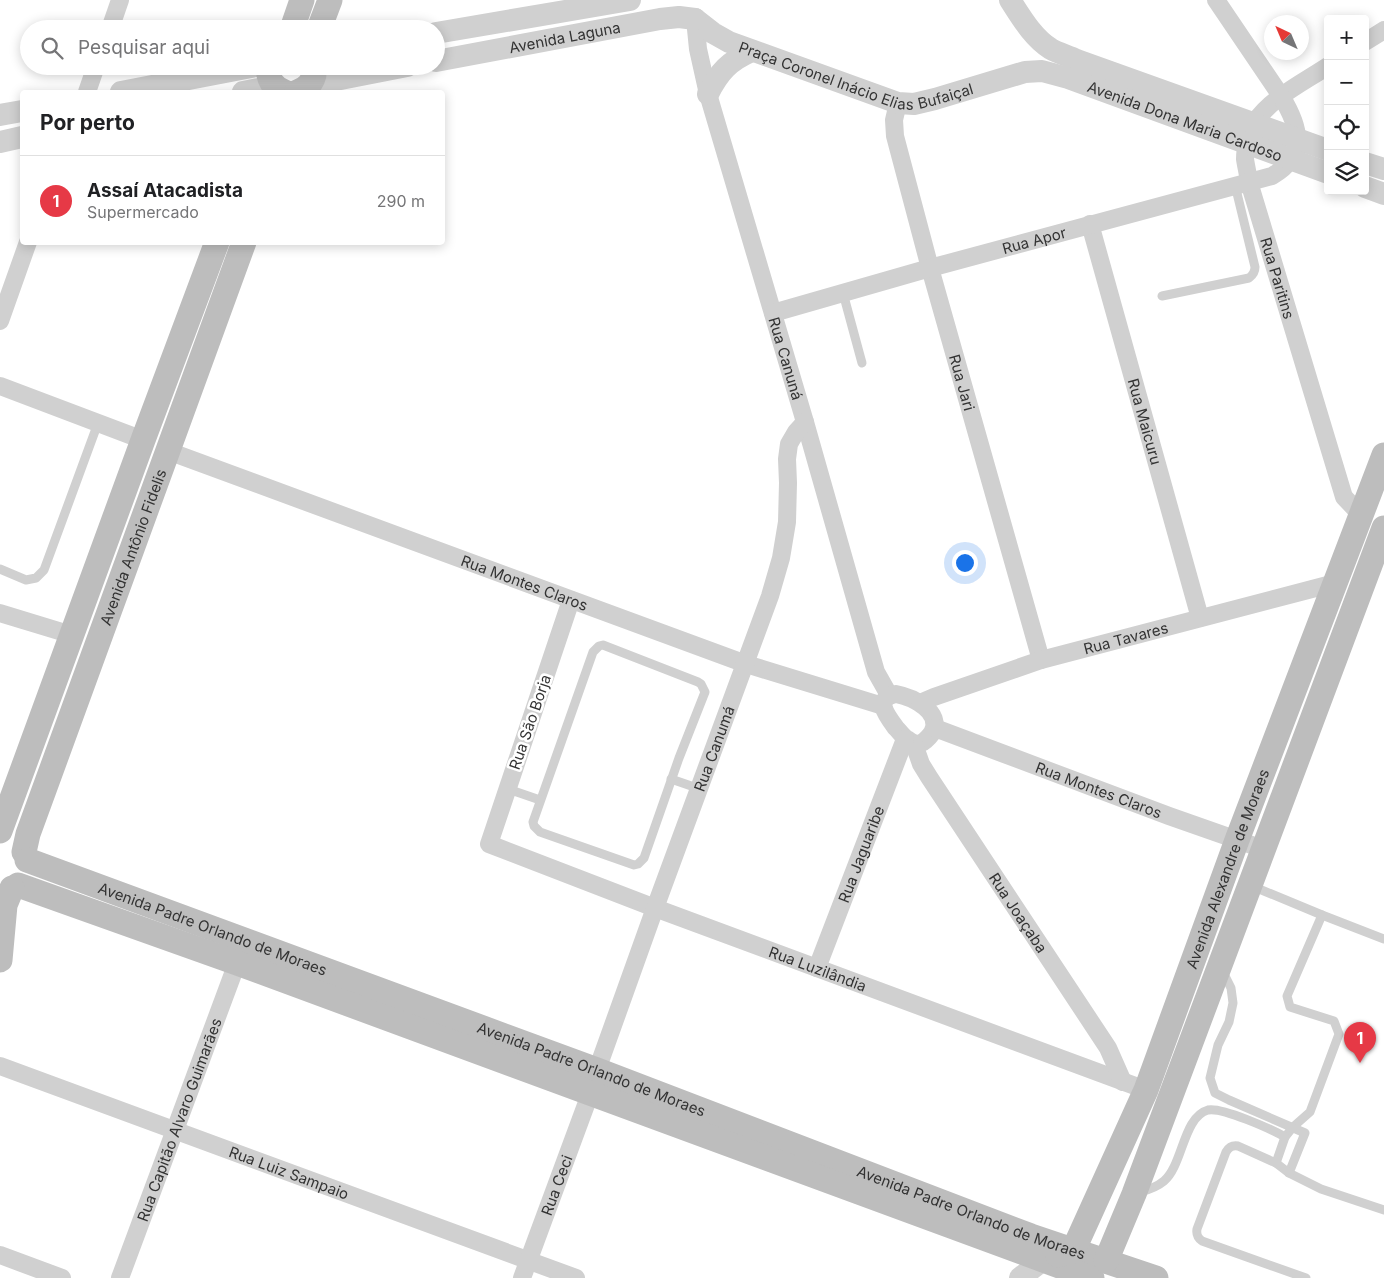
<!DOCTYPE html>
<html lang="pt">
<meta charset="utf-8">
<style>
body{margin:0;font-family:Inter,sans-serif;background:#f6f6f6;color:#202124}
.controls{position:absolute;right:15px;top:15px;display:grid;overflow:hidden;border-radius:5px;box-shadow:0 2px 12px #0003}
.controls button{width:45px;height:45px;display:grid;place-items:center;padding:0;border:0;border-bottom:1px solid #e0e0e0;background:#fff;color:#202124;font:25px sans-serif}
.compass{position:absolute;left:1264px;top:15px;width:45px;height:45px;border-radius:50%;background:#fff;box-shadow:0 2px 12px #0003;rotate:316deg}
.you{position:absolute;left:964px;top:562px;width:18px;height:18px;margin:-12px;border:4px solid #fff;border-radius:50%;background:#1a73e8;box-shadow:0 0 0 8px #1a73e833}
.badge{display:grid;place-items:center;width:32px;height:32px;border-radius:50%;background:#e63946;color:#fff;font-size:16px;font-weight:700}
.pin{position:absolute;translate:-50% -41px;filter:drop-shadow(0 1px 2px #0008)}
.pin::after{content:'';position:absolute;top:26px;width:18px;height:15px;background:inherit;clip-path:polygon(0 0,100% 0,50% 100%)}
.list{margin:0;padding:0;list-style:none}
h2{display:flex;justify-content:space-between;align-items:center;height:65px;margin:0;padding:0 20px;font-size:21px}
h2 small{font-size:16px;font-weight:400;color:#757577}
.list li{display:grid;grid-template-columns:32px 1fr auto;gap:15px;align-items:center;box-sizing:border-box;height:90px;padding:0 20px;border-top:1px solid #e0e0e0}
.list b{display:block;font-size:19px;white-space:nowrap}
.list p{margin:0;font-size:16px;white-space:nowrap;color:#757577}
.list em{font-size:16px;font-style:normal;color:#757577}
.icon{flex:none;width:28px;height:28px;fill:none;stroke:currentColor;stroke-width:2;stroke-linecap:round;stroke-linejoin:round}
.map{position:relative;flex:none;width:1384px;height:1278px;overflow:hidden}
.search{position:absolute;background:#fff;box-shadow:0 2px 12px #0003;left:20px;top:20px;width:425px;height:55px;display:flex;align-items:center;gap:12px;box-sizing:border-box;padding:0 18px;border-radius:28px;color:#757577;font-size:19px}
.panel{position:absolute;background:#fff;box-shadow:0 2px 12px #0003;left:20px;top:90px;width:425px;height:155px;border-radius:5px}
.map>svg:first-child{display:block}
</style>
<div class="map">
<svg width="1384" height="1278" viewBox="0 0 1384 1278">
<rect width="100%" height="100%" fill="#fff"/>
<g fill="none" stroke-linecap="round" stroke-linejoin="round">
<g stroke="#d0d0d0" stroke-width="9">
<polyline points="843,293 862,363"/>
<path d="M 1162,296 L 1249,278 C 1253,275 1255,272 1255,267 L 1235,185"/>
<polyline points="0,569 26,580 36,578 44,570 98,423"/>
<polygon points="603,645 698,682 701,684 705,692 679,758 644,858 638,864 634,865 540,832 534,826 533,822 593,652 599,646"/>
<polyline points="671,779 700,789"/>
<polyline points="508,789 540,800"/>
<polyline points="1252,886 1322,915 1287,996 1290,1007 1334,1021 1339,1034 1310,1112 1293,1127 1285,1137 1276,1163"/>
<polyline points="1322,915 1384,939"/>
<polyline points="1223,972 1231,988 1233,1003 1229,1022 1218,1045 1210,1078 1215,1093 1229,1100 1305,1133 1289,1173 1321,1189 1384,1210"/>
<path d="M 1289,1173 L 1276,1163 L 1238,1146 C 1232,1145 1229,1147 1226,1152 L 1197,1229 C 1196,1235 1198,1238 1202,1241 L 1306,1278"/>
<path d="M 1140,1192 C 1148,1190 1158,1186 1164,1181 C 1183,1165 1183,1117 1208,1110 C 1222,1107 1271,1129 1285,1137"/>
</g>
<g stroke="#d0d0d0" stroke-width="18">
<path id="s1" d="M 695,19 L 698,49 L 708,94 L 805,422 L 876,672 L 889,695"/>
<polyline points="110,29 120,0"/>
<polyline points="1365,42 1384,30"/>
<path id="s2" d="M 1328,66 C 1304,82 1271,98 1255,122 C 1249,132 1245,148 1245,159 C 1246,166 1248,174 1249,182 L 1344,497 L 1361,515"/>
<polyline points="87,92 96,66"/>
<path id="s3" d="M 898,103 L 894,120 L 895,136 L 930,268 L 1041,660"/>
<path id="s4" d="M 1090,224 L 1200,618"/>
<path id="s5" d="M 773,313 L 930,268 L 1272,176 C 1308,155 1300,127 1281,96 L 1216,0"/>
<polyline points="0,321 28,242"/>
<polyline points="0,386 143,440"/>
<path id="s6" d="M 168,451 L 746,664 L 883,706"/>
<path id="s7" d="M 571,600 L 489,844 L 655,908 L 1146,1090"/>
<polyline points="0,613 72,635"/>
<path d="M 896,694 C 912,697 944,712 932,733 C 929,737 926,741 921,743 C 916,745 911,742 907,739 C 903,737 900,732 896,728 C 887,716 873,699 896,694 Z"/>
<path id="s8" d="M 920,703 L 934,697 L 1041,660 L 1335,583"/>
<path id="s9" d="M 935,728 L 1169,816 L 1263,849"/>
<path id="s10" d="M 914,744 L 921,764 L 929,777 L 1108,1048 L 1123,1082"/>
<path id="s11" d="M 817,968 L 905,739"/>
<path id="s12" d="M 0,1066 L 576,1278"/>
<path id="s13" d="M 597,1070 L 655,908 L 770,596 L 781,558 L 787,522 L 788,483 L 787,459 L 789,444 L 796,432 L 805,422"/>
<polyline points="0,1255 62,1278"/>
<path id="s14" d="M 120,1278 L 237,963"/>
<path id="s15" d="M 522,1278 L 590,1094"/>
</g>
<g stroke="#d0d0d0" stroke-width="22">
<path d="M 1010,0 C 1021,17 1033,38 1051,49 C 1058,53 1069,56 1077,60 L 1328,150"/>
<path id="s16" d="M 695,19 L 713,33 L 729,42 L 898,103 L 914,104 L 935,99 L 1025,72 L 1042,71 L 1068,78 L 1328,173"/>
<polyline points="436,33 630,0"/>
<path id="s17" d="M 436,61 L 660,19 L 679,17 L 695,19"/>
<polyline points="310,85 407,66"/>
<polyline points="121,92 256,66"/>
<polyline points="243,92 274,86"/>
<path d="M 708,94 C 719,72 729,61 752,51"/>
<polyline points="0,115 22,111"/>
<polyline points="0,142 22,137"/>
<polyline points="1365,163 1384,169"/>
<polyline points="1365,187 1384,194"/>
<polyline points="1020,1278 1043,1260"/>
</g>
<g stroke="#bdbdbd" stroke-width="25">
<polyline points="292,29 302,0"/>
<polyline points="319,29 330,0"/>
<path d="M 269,66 C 267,79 273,88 285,92"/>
<path d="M 297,92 C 309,88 316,79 314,66"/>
<polyline points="0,831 143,440 217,242"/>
<path id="s18" d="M 24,852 L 28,834 L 244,242"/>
<path id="s19" d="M 27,860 L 597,1070 L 1031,1236 L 1156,1278"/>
<polyline points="18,885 237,963 1092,1278"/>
<polyline points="0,960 5,905 12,888"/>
<path id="s20" d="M 1058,1255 L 1073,1251 L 1146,1090 L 1237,840 L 1384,455"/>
<polyline points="1106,1261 1134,1194 1384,528"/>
</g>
</g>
<g text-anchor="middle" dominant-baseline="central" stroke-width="5" stroke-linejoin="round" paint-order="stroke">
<g font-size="15" fill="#333" stroke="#fff">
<text stroke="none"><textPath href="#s17" startOffset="131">Avenida Laguna</textPath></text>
<text stroke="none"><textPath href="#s16" startOffset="175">Praça Coronel Inácio Elias Bufaiçal</textPath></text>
<text stroke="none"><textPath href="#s16" startOffset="521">Avenida Dona Maria Cardoso</textPath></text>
<text stroke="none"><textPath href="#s5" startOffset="271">Rua Apor</textPath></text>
<text stroke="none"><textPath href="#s2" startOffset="255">Rua Paritins</textPath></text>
<text stroke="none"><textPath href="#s1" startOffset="352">Rua Canuná</textPath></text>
<text stroke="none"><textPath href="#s3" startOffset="289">Rua Jari</textPath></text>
<text stroke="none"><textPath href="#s4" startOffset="205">Rua Maicuru</textPath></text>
<text stroke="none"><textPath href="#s18" startOffset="324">Avenida Antônio Fidelis</textPath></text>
<text stroke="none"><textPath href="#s6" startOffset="380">Rua Montes Claros</textPath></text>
<text stroke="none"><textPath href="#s8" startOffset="216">Rua Tavares</textPath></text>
<text transform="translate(530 722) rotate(-71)">Rua São Borja</text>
<text stroke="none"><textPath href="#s13" startOffset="342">Rua Canumá</textPath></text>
<text stroke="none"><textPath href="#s9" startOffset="175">Rua Montes Claros</textPath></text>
<text stroke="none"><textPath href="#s11" startOffset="122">Rua Jaguaribe</textPath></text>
<text stroke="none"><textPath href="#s20" startOffset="428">Avenida Alexandre de Moraes</textPath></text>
<text stroke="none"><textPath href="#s10" startOffset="199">Rua Joaçaba</textPath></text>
<text stroke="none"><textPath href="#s19" startOffset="198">Avenida Padre Orlando de Moraes</textPath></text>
<text stroke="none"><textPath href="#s7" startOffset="609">Rua Luzilândia</textPath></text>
<text stroke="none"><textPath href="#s19" startOffset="602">Avenida Padre Orlando de Moraes</textPath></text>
<text stroke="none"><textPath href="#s14" startOffset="169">Rua Capitão Alvaro Guimarães</textPath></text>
<text stroke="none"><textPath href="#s12" startOffset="308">Rua Luiz Sampaio</textPath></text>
<text stroke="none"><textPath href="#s15" startOffset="99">Rua Ceci</textPath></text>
<text stroke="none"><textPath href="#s19" startOffset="1008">Avenida Padre Orlando de Moraes</textPath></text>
</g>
</g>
</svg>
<div class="controls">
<button>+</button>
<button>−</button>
<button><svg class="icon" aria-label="locate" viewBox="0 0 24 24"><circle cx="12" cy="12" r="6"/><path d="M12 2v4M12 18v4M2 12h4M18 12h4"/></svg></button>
<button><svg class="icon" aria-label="layers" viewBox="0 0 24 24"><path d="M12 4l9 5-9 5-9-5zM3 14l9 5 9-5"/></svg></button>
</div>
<svg class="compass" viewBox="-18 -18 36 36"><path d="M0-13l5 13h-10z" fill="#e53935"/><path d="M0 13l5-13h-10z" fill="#757577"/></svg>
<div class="you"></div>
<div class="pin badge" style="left:1360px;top:1063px">1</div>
<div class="search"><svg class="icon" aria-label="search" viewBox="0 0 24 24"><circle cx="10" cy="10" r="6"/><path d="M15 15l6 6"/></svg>Pesquisar aqui</div>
<section class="panel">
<h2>Por perto<small></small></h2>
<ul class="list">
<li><span class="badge">1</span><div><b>Assaí Atacadista</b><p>Supermercado</p></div><em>290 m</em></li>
</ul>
</section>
</div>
